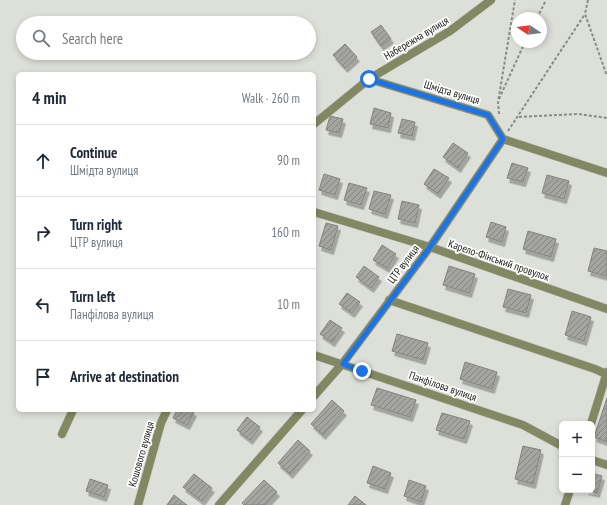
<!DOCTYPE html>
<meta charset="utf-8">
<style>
body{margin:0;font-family:"PT Sans Narrow",sans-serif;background:#f2f2f3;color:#1f2937}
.controls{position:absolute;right:12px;bottom:12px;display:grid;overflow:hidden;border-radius:6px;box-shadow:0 2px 6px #0003}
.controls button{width:36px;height:36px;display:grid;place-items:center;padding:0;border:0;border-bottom:1px solid #e0e1e3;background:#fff;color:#1f2937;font:20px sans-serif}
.compass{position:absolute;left:511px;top:12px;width:36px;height:36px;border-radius:50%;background:#fff;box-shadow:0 2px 6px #0003;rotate:283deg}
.stop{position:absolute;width:12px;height:12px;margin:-9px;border:3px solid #1a73e8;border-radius:50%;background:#fff}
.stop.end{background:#1a73e8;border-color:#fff;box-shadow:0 1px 4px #0008}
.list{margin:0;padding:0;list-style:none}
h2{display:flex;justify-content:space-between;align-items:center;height:52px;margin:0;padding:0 16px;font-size:17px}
h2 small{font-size:13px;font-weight:400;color:#747a83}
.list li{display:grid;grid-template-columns:26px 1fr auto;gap:12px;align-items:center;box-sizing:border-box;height:72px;padding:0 16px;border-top:1px solid #e0e1e3}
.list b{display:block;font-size:15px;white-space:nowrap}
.list p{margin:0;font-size:13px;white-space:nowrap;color:#747a83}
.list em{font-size:13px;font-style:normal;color:#747a83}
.icon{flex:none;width:22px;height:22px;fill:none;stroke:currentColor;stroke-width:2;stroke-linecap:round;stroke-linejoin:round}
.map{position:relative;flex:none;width:607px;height:505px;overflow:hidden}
.search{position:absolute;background:#fff;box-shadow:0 2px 6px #0003;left:16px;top:16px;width:300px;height:44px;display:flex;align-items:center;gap:10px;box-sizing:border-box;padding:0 14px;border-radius:22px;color:#747a83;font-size:15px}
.panel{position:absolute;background:#fff;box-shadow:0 2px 6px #0003;left:16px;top:72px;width:300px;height:340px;border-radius:6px}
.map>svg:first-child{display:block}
</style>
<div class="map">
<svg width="607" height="505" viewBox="0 0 607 505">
<defs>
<pattern id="building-hatch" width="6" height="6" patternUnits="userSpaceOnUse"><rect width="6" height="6" fill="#a4a5a0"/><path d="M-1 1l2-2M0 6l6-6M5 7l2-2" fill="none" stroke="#858682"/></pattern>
<filter id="shadow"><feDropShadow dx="2.5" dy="4.5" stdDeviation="0" flood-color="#0004"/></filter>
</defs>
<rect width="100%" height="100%" fill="#dddfd9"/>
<g fill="url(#building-hatch)" stroke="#83847f" filter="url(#shadow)">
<polygon points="381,25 391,39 381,46 371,32"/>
<polygon points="345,44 357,57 345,68 333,55"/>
<polygon points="374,108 391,113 388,128 370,124"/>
<polygon points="330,116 343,119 339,133 326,130"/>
<polygon points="402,119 415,122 412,136 398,133"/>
<polygon points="453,143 468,153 458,168 443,157"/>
<polygon points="512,163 528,168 523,182 507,178"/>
<polygon points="434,169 449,178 438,194 424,184"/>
<polygon points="324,174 340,179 335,195 319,190"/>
<polygon points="547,175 569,181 564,199 542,193"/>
<polygon points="349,183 367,188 361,205 344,200"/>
<polygon points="374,191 391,195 385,214 369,209"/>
<polygon points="402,201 419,205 415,223 398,219"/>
<polygon points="491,222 506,227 502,242 486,237"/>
<polygon points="326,223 338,226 331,250 319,246"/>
<polygon points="528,231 556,239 551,257 523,249"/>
<polygon points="382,245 396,254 387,268 373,260"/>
<polygon points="594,248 607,251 607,271 606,276 588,271"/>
<polygon points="364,266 379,277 371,288 356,277"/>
<polygon points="449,266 475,274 469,293 443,285"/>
<polygon points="508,289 531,295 526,313 503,307"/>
<polygon points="347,293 360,302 352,313 339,304"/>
<polygon points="572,311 591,317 584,341 565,335"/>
<polygon points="330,320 342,328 332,342 320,334"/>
<polygon points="397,334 428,343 423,360 392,351"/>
<polygon points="465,362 497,372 492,389 460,379"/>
<polygon points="377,388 416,400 410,417 371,405"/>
<polygon points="607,398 607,442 594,437"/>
<polygon points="332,400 344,411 323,435 311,424"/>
<polygon points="177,410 191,410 194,412 187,425 173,418"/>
<polygon points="442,413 470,421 464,439 436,430"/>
<polygon points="247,417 260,427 250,440 237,430"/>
<polygon points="298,440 310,451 290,474 278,463"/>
<polygon points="523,446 541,450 533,484 515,479"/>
<polygon points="373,466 391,473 385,489 367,483"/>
<polygon points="592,473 602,476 597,493 586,490 592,490"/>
<polygon points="194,474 212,488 202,501 183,487"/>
<polygon points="90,479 108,485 104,497 86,491"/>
<polygon points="264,480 277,492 265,505 244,505 242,503"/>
<polygon points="409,480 426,486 421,502 404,496"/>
<polygon points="174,495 187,505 167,505"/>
<polygon points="355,496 366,505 348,505"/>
</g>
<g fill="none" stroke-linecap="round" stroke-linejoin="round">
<g stroke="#bcbdb8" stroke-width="9">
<g id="street">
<polyline points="369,79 488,115 503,139 607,173"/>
<polyline points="314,124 369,79 450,31 491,0"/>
<polyline points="314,212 430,247 607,309"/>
<polyline points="389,300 595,369 606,374"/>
<polyline points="314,355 523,425 562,446"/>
<polyline points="314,396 343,363 430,247 503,139"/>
<polyline points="591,424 607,372"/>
<polyline points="62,434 73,410"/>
<polyline points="592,460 607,465"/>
<polyline points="138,505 161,423 167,410"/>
<polyline points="219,505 302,410"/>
<polyline points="565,505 570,490"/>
</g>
</g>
<g stroke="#8a8b87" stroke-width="2" stroke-dasharray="3 2" stroke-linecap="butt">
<polyline points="588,0 585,14 607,76"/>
<polyline points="537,18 546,0"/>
<polyline points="499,99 525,42"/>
<polyline points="499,114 498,102 515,0"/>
<polyline points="519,117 578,114 607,118"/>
<polyline points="508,131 585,14"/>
</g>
<use href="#street" stroke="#828862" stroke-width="8"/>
</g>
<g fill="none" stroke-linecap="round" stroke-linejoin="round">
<polyline stroke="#1a73e8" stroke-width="5" points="362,371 343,364 430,247 503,139 488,115 369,79"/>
</g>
<g text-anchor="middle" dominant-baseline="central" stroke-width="3.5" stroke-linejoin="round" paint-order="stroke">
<g font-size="11" fill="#232321" stroke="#fff">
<text transform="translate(416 38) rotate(-31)">Набережна вулиця</text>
<text transform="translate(452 92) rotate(17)">Шмідта вулиця</text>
<text transform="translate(499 260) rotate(19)">Карело-Фінський провулок</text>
<text transform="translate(403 264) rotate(-53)">ЦТР вулиця</text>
<text transform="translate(443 386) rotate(19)">Панфілова вулиця</text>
<text transform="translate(141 454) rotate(-74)">Кошового вулиця</text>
</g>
</g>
</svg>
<div class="controls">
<button>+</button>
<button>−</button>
</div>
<svg class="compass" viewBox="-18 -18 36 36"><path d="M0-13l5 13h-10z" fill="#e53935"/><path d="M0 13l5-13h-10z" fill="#747a83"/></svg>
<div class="stop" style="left:369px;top:79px"></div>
<div class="stop end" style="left:362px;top:371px"></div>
<div class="search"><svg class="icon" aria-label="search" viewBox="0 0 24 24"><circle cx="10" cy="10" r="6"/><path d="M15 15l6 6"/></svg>Search here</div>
<section class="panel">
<h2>4 min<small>Walk · 260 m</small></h2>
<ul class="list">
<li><svg class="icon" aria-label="ahead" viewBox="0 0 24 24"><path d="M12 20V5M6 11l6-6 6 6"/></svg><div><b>Continue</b><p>Шмідта вулиця</p></div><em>90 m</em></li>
<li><svg class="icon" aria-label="right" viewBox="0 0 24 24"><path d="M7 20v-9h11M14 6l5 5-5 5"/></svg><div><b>Turn right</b><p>ЦТР вулиця</p></div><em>160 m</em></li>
<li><svg class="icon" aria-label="left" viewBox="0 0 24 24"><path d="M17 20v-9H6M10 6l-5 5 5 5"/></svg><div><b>Turn left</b><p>Панфілова вулиця</p></div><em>10 m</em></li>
<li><svg class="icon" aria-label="arrive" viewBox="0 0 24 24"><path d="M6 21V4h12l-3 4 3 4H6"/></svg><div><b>Arrive at destination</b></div></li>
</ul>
</section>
</div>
